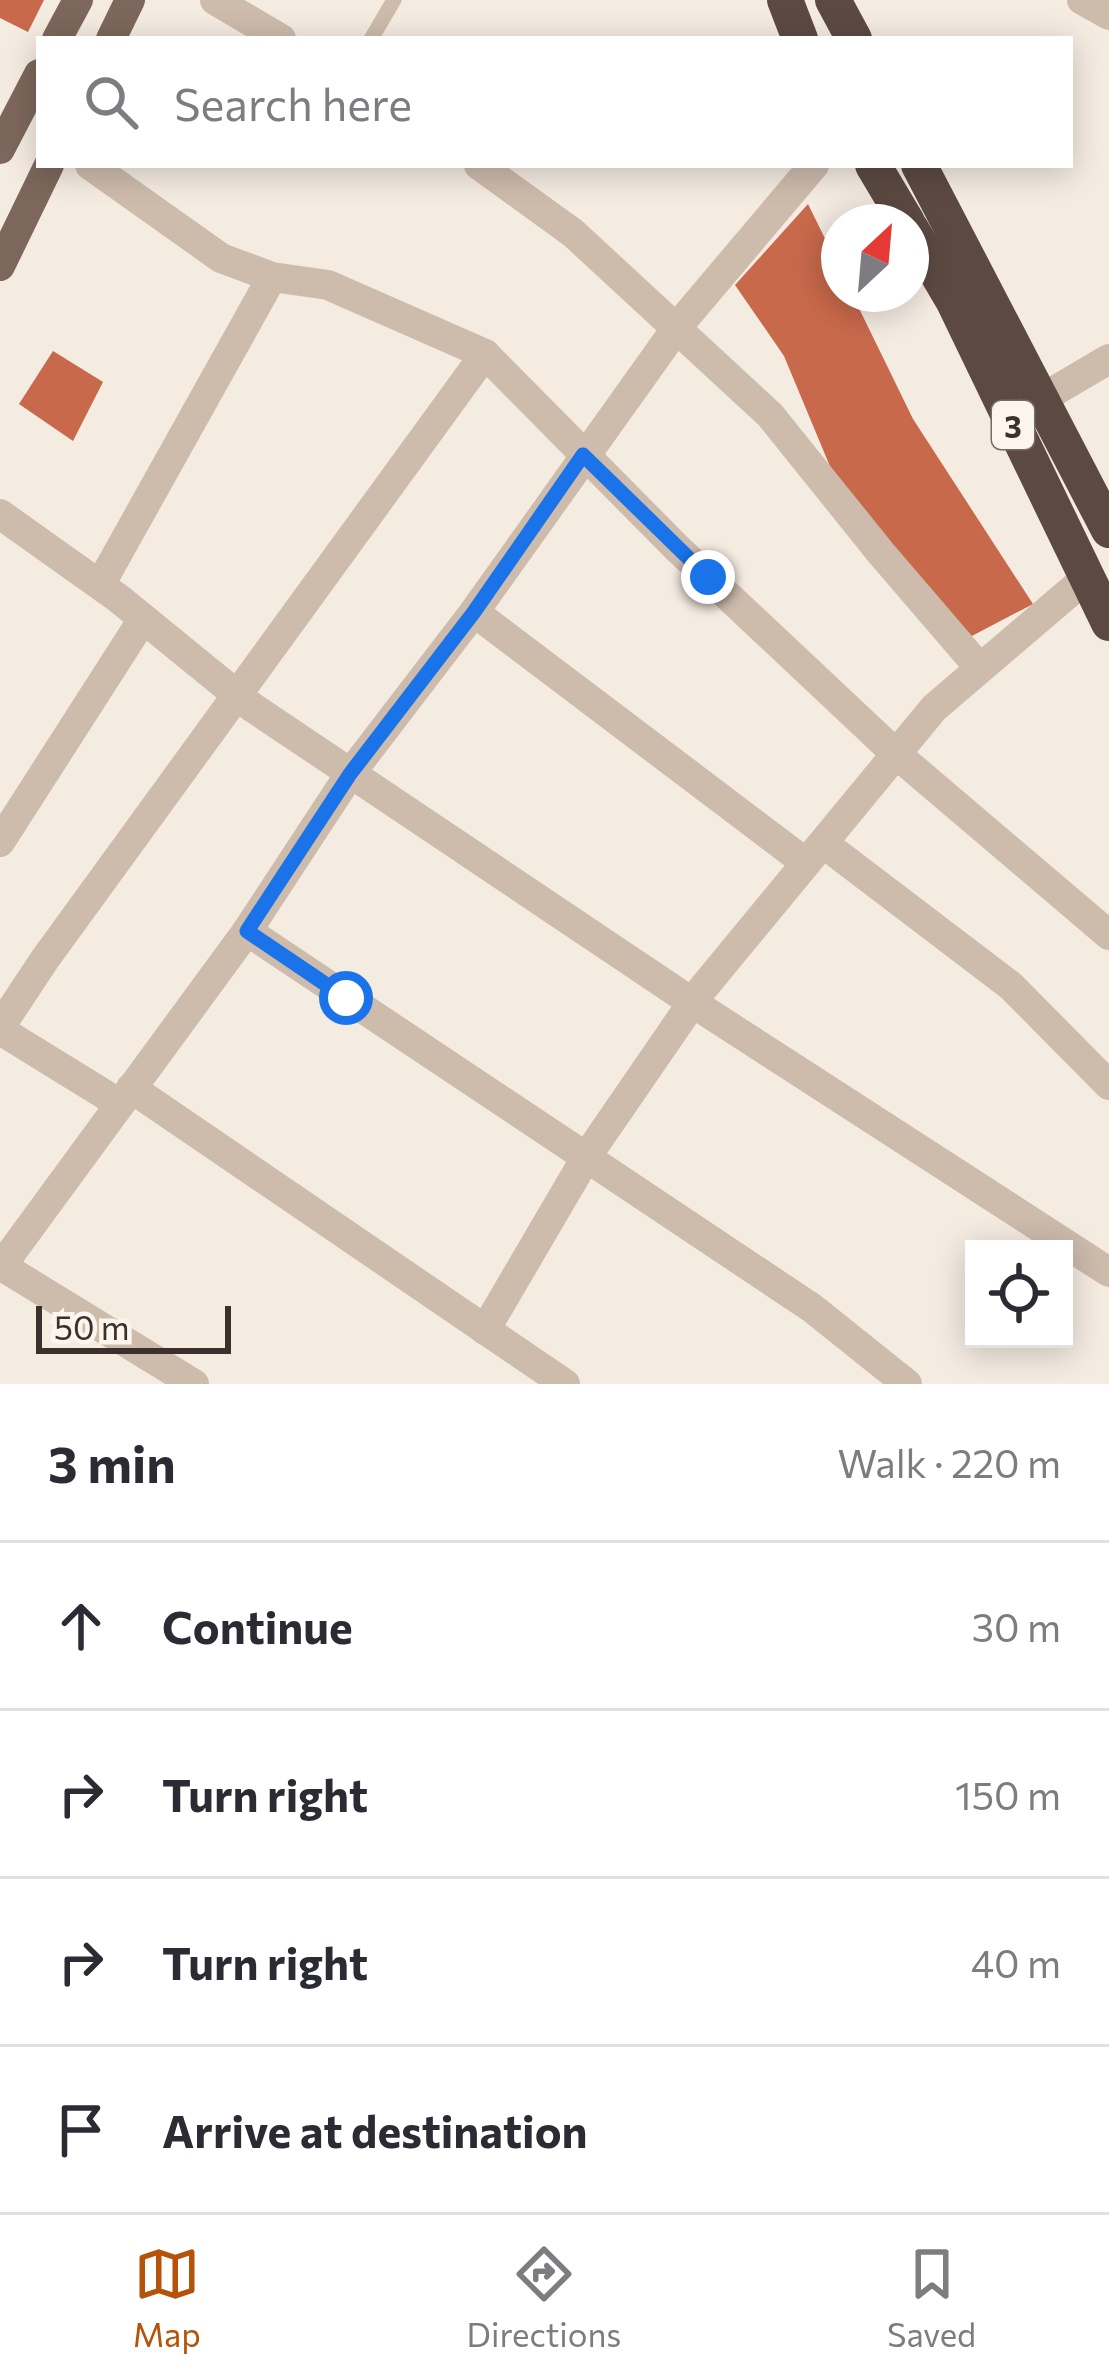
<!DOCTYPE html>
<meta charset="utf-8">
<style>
body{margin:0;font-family:Commissioner,sans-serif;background:#f2f2f3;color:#2b2b33}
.controls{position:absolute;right:36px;bottom:36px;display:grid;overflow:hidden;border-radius:0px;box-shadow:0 6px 30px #0003}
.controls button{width:108px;height:108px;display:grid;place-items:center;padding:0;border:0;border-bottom:3px solid #e1e1e2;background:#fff;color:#2b2b33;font:60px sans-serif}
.compass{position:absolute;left:821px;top:204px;width:108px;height:108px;border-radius:50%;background:#fff;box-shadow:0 6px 30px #0003;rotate:26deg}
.scale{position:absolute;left:36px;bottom:30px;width:195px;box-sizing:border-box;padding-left:12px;border:6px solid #3b302b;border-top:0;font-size:33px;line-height:42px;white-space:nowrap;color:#3b302b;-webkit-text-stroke:9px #fbf5ee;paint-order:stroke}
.stop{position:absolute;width:36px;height:36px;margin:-27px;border:9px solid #1a73e8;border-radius:50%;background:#fff}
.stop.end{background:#1a73e8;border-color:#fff;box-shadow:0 3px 12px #0008}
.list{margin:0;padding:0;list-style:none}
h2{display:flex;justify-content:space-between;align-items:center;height:156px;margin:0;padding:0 48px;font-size:51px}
h2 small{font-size:39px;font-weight:400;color:#7c7c81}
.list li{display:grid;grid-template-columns:78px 1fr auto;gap:36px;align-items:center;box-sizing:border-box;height:168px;padding:0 48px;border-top:3px solid #e1e1e2}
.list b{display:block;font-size:45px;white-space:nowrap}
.list em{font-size:39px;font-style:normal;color:#7c7c81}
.icon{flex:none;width:66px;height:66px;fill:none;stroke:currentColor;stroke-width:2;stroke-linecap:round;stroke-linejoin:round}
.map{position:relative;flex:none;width:1109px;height:1384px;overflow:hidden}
.search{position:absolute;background:#fff;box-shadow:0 6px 30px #0003;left:36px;right:36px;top:36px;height:132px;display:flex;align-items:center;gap:30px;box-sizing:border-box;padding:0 42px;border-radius:0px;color:#7c7c81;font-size:45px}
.sheet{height:828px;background:#fff}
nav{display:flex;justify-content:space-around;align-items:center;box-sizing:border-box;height:168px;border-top:3px solid #e1e1e2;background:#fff;font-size:33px;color:#7c7c81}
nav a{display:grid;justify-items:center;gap:6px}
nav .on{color:#b45309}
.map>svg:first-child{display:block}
</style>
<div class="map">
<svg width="1109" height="1384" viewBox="0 0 1109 1384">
<rect width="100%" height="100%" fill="#f4ebe1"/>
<g fill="#c8694b">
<polygon points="0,0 44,0 28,32 0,18"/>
<polygon points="808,204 839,267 839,294 852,294 913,419 1033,604 968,638 834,476 784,356 735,285"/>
<polygon points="53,351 103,382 73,441 19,404"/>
</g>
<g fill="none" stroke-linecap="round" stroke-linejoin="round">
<polyline stroke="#cdbbac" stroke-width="15" points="371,39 394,0"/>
<g stroke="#cdbbac" stroke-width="30">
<polyline points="215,0 281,39"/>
<polyline points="1082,0 1109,15"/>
<polyline points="90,165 221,258 272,277 328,285 485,354 677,548 895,753 1109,935"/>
<polyline points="479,165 573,233 770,415 881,553 978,666"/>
<polyline points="1041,399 1109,359"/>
<polyline points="0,514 118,598 252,707 693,1003 1109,1272"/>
<polyline points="100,585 272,277"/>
<polyline points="474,612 806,863"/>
<polyline points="0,842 143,619"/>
<polyline points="823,843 1011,986 1109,1085"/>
<polyline points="247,931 812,1308 907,1384"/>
<polyline points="0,1027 45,959 485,354"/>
<polyline points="0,1030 120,1104"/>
<polyline points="131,1088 565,1384"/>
<polyline points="0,1265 194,1384"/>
<polyline points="0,1268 247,931 350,774 474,612 678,326 814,165"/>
<polyline points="485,1330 587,1156 699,993 934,708 1085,579"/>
</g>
<g stroke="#7d675c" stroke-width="30">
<polyline points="57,39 78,0"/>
<polyline points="111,39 130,0"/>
<polyline points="0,149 39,74"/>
<polyline points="0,266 49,165"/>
</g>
<g stroke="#5c4a42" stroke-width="36">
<polyline points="785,0 800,39"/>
<polyline points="833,0 854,39"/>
<polyline points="873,165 907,222"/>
<polyline points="919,165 1109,530"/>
<polyline points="911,229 953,300 1109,623"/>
</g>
</g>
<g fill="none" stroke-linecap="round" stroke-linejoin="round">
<polyline stroke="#1a73e8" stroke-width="15" points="346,998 247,931 350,774 474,612 583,455 708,577"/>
</g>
<g text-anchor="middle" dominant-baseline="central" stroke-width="9" stroke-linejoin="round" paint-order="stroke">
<rect fill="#fbf5ee" stroke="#756b66" stroke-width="3" x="992" y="401" width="42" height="48" rx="9"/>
<g font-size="30" font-weight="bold" fill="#3b302b">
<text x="1013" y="425">3</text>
</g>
</g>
</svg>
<div class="controls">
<button><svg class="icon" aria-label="locate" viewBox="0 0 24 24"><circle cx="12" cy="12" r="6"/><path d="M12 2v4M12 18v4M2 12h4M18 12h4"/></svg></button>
</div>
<svg class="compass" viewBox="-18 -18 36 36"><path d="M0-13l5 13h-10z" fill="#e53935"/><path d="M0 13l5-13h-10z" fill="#7c7c81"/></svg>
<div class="scale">50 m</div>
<div class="stop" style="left:346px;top:998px"></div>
<div class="stop end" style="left:708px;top:577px"></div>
<div class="search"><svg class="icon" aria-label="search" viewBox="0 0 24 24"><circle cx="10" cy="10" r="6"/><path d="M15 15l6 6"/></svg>Search here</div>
</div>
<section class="sheet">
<h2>3 min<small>Walk · 220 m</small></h2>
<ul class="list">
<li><svg class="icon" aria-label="ahead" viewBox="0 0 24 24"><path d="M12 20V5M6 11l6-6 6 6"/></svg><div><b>Continue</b></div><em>30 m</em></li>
<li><svg class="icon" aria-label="right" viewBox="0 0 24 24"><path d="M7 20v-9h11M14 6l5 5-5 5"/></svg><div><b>Turn right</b></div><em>150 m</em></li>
<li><svg class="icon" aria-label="right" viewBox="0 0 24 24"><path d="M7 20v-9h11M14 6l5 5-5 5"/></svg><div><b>Turn right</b></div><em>40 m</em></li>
<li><svg class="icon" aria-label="arrive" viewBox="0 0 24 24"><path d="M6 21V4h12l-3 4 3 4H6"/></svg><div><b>Arrive at destination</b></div></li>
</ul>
</section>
<nav>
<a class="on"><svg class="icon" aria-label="map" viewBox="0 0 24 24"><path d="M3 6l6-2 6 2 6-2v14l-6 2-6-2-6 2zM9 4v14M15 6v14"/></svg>Map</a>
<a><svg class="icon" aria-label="directions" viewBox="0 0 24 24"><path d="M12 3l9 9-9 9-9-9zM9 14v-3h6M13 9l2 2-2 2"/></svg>Directions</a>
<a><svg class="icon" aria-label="saved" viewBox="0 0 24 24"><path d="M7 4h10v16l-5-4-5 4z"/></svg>Saved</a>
</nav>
